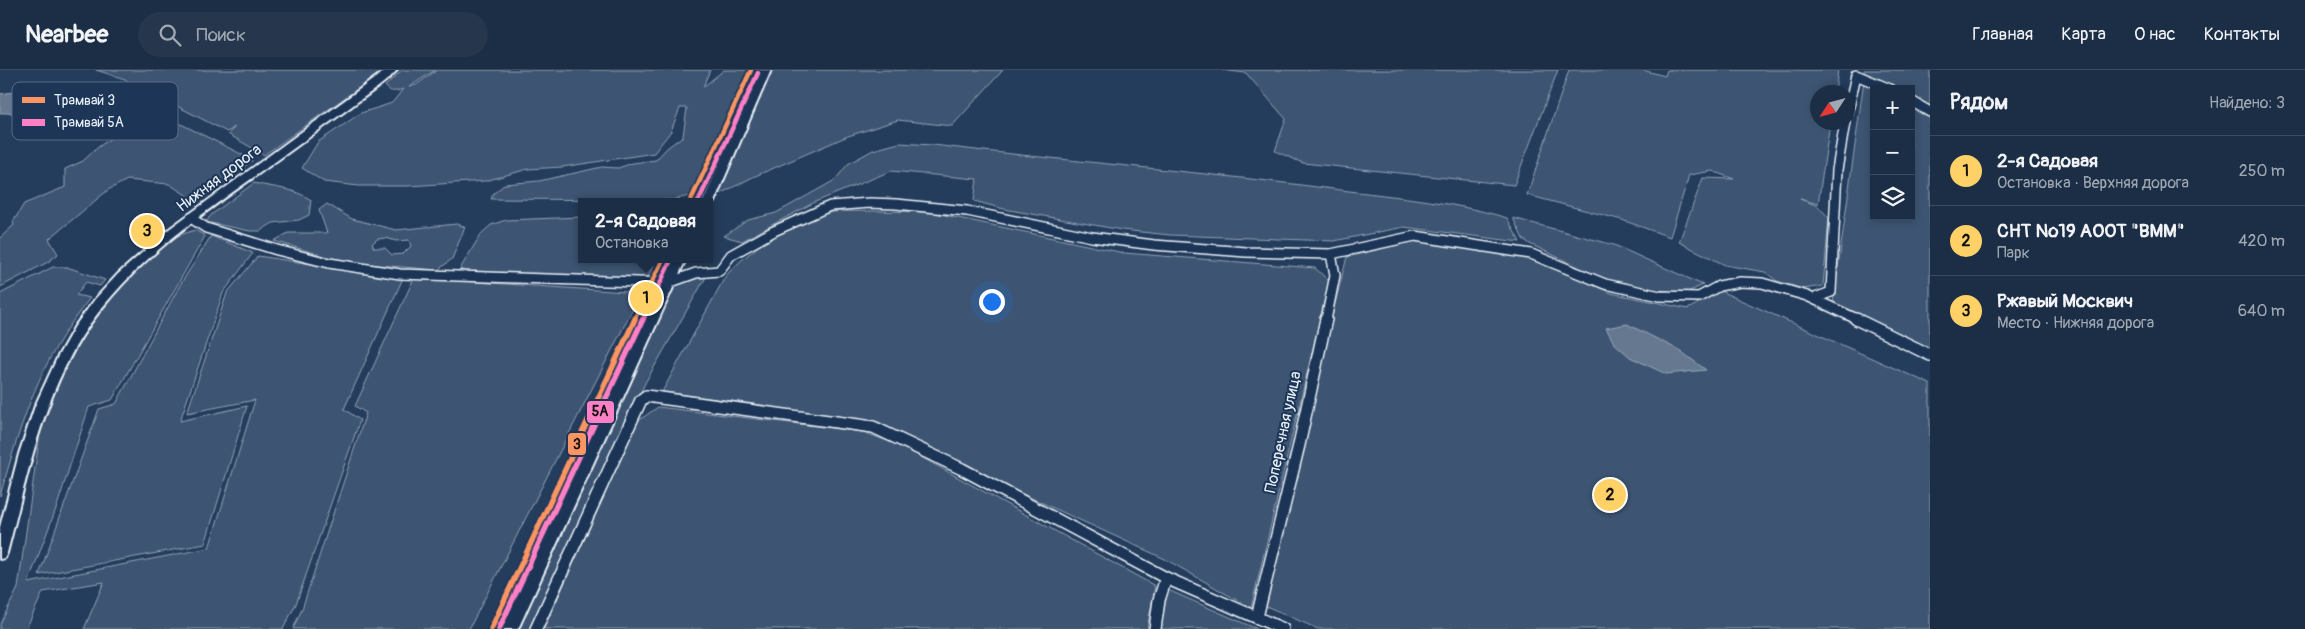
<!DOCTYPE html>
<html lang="ru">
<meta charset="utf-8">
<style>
body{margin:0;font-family:Pangolin,sans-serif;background:#25364d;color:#f1f3f6}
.controls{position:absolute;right:15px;top:15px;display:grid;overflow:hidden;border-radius:0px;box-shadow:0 2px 8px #0003}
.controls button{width:45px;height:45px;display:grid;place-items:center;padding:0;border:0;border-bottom:1px solid #3a4a5f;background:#1c2e46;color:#f1f3f6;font:25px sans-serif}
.compass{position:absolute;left:1810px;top:15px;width:45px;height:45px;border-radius:50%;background:#1c2e46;box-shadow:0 2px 8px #0003;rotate:234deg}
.you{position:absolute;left:991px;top:231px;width:18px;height:18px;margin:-12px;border:4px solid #fff;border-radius:50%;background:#1a73e8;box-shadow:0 0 0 8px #1a73e833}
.badge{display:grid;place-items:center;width:32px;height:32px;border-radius:50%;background:#ffd166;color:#111;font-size:16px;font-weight:700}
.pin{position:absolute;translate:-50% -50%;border:2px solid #fff;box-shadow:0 1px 5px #0006}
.popup{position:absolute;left:578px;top:128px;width:135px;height:65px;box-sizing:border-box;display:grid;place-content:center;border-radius:0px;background:#1c2e46;filter:drop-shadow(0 1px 4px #0005);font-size:16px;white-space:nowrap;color:#a0a8b3}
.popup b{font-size:19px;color:#f1f3f6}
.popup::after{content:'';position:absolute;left:50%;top:100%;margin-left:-10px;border:10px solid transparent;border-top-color:#1c2e46}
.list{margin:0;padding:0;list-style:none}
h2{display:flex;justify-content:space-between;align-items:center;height:65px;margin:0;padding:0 20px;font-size:21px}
h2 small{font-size:16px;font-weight:400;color:#a0a8b3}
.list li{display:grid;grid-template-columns:32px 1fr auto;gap:15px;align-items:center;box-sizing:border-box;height:70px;padding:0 20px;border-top:1px solid #3a4a5f}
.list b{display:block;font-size:19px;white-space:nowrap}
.list p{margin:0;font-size:16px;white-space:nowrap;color:#a0a8b3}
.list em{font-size:16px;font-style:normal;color:#a0a8b3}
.icon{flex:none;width:28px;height:28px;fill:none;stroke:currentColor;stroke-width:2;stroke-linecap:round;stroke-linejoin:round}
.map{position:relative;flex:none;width:1930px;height:559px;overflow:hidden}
header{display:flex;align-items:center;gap:30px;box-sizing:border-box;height:70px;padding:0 25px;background:#1c2e46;border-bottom:1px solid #3a4a5f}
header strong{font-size:24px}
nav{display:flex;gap:28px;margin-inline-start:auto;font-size:18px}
.search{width:350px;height:45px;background:#25364d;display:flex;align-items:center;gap:12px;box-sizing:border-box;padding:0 18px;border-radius:28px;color:#a0a8b3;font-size:19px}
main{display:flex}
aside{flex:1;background:#1c2e46}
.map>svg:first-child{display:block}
</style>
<header>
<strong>Nearbee</strong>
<div class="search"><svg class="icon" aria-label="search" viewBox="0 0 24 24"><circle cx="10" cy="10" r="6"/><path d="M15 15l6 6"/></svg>Поиск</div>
<nav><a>Главная</a><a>Карта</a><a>О нас</a><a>Контакты</a></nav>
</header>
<main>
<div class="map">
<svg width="1930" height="559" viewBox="0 0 1930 559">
<rect width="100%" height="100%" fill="#253d5d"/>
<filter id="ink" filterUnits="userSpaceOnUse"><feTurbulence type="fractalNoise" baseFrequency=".02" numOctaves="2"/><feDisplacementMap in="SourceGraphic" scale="10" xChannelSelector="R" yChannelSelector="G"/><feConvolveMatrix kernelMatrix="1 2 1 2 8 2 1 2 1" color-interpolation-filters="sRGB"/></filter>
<g filter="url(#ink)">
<g fill="#3e5472" stroke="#93a2b5" fill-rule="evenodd">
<polygon points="96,0 384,0 264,85 228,64 235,57 227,62 175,35 141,21 125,9"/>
<path d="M 402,0 L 435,0 L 409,17 L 416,15 L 437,0 L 710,0 L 703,17 L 724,0 L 748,0 L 689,126 L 672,130 L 491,129 L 493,124 L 505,114 L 539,111 L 602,97 L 618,98 L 633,93 L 656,90 L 667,78 L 683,66 L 687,38 L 680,38 L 671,61 L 654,83 L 562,97 L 528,99 L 485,111 L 408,116 L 359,116 L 324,112 L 302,98 L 318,72 L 361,43 L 392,33 L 403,19 C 395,22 391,23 385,16 Z"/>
<polygon points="769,0 1003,0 952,56 898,50 848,66 753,107 710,129"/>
<polygon points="1221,0 1558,0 1514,115 1303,93 1275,81 1286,49 1246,3"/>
<polygon points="1569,0 1642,0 1665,6 1667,0 1838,0 1835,22 1818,22 1818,52 1830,53 1818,134 1800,129 1818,136 1829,148 1823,216 1803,219 1777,211 1765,202 1725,195 1679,172 1703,108 1734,109 1712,101 1689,105 1670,167 1622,150 1527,125"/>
<polygon points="1864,0 1930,0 1930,40 1911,29 1911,19 1893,19 1864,2"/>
<polygon points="1864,10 1880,19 1874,19 1874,146 1911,146 1911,36 1930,46 1930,280 1833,234"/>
<polygon points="151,39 253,90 197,132 169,114 127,110 108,120 49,169 58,184 48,192 0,217 0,168 14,155 13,152 24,134 65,117 65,99 83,91 97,78"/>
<path d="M 899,73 L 933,75 C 1064,91 1195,101 1325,118 C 1386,126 1447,130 1507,148 L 1520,172 L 1404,157 L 1334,171 L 1170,165 L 1122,160 L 1004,139 L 974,131 L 977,109 L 891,101 L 815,132 L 742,171 L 724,166 L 748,150 L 776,143 L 796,132 L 835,110 L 848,94 L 873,80 Z"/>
<path d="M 254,113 C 274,118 294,118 311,130 L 309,145 L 299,150 L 273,153 L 260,161 L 250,161 L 206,152 L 211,145 Z"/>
<path d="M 327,134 L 352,149 L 396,160 L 457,154 L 465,157 L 452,189 L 438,200 L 345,192 L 274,171 L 288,163 L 327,163 L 319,140 ZM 386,168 L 396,171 L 409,170 L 411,176 L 403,184 L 392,185 L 385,178 L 374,178 L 372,174 L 377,169 Z"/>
<path d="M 873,141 L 930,142 L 1124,183 L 1315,198 L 1329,211 L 1251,538 L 1165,489 L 966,398 L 879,352 L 662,322 L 725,207 C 747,181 792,150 826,143 C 841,140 858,142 873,141 Z"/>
<polygon points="582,147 582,189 656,189 648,207 471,203 460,199 481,164 491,155 506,150"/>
<polygon points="1513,148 1614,175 1703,215 1681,225 1672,225 1606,210 1530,174 1523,169"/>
<polygon points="195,160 205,166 112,330 89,337 57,436 28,513 209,478 255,330 187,343 227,223 258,186 403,208 344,339 360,350 296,534 283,559 84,559 104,512 43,522 26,559 0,559 0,554 18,518 40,363 54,321 69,288 91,252 117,219 144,192 177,166"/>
<polygon points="211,166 253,183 223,223 180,351 247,336 205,474 39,505 99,339 116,334 180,215"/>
<polygon points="1415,171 1533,188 1611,223 1688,239 1720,221 1930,314 1930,559 1318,559 1266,536 1321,288 1347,187"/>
<path d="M 53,197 L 67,197 L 105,210 L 100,216 L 86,212 L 76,225 L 90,228 C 39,291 22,350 0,426 L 0,224 Z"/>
<polygon points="698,207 706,207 645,313 530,559 518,559 672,219 679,212"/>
<polygon points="414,208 641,223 469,559 293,559 302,539 366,343 355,336"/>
<polygon points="658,337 863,362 901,376 1155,516 1147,559 544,559 638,351"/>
<polygon points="1168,520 1257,559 1160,559"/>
</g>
<g fill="#657890" stroke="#99a8ba">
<polygon points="52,16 85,23 84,30 76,34 31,43 0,43 0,24"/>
<polygon points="1627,254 1679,280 1706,300 1666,304 1630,287 1614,273 1606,258"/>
</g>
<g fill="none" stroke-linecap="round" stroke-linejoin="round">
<g stroke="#e8f1f8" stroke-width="12">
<g id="minor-far1">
<polyline points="1911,31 1930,42"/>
<polyline points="1848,42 1856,5 1890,19"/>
<polyline points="191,148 206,158 277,180 329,193 400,204 668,213 696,203 719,201 731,185 774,161 830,136 870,133 896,134 967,141 1092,167 1154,175 1246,182 1331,184 1415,166 1531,184 1605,214 1660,226 1699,227 1719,216 1740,212 1762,213 1807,226 1859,250"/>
<polyline points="1815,228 1831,222 1837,100 1845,52"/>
<polyline points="1326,250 1335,205 1331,184"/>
</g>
</g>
<g stroke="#e8f1f8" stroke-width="14">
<g id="minor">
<polyline points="1856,249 1930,285"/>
<polyline points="1257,547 1299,375 1326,249"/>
<polyline points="536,559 641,330 646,326 873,357 962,399 1166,508 1283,559"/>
<polyline points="1155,559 1159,530 1166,508"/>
</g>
</g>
<g stroke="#e8f1f8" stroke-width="4">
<g id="major">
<path d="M 386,0 L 397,0 C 386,13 369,23 356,33 C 325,56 293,79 261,102 C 188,154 108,209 67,293 C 37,352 24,419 7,483 L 5,488 L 0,489 L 0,457 L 19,384 L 35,336 L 58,286 L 75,256 L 95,229 L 118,204 L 169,159 Z"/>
<polygon points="761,0 771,0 714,132 710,135 710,132 703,132"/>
<polygon points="674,189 686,189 518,559 502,559"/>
</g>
</g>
<use href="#minor-far1" stroke="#1d3557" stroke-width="9"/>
<use href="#minor" stroke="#1d3557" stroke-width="11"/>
<use href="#major" fill="#1d3557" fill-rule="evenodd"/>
<g stroke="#1d3557" stroke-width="8">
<g id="tram-1-far1">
<polyline points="690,132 751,0"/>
<polyline points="634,250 663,189"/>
</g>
</g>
<g stroke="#1d3557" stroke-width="9">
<polyline id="tram-1" points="491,559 635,249"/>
</g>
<g stroke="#1d3557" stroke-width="8">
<g id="tram-2-far1">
<polyline points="698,132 758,3"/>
<polyline points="643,250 670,192"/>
</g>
</g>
<g stroke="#1d3557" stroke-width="9">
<polyline id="tram-2" points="499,559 643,249"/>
</g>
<use href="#tram-1-far1" stroke="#fb9564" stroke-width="4.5"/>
<use href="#tram-1" stroke="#fb9564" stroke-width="5.5"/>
<use href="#tram-2-far1" stroke="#ff80c5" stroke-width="4.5"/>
<use href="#tram-2" stroke="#ff80c5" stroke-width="5.5"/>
</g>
</g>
<g text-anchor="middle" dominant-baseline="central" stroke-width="4" stroke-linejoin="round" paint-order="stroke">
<g font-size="16" fill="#e8f1f8" stroke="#1d3557">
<text transform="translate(219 108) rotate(-37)">Нижняя дорога</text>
<text transform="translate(1283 362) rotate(-78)">Поперечная улица</text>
</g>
</g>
<rect x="12" y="12" width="166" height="58" rx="8" fill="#1d3557" stroke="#5a6d87" stroke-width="1"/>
<rect x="22" y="27" width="23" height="6" fill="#fb9564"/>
<rect x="22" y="49" width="23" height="7" fill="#ff80c5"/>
<g font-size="14" fill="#e8f1f8">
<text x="54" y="35">Трамвай 3</text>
<text x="54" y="57">Трамвай 5А</text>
</g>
<g stroke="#1d3557" stroke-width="2">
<rect x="586" y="330" width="29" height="24" rx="5" fill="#ff80c5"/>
<rect x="567" y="362" width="20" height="24" rx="5" fill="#fb9564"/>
</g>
<g font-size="14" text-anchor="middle" font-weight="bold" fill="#111">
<text x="600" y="346">5А</text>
<text x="577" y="379">3</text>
</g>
</svg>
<div class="controls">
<button>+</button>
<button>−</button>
<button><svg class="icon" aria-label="layers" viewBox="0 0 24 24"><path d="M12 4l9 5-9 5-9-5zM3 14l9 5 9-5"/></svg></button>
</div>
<svg class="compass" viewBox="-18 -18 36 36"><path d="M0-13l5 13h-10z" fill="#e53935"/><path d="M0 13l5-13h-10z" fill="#a0a8b3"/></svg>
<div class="you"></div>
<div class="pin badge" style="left:646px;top:228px">1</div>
<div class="popup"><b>2-я Садовая</b>Остановка</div>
<div class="pin badge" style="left:1610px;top:425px">2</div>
<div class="pin badge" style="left:147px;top:161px">3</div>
</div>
<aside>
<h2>Рядом<small>Найдено: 3</small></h2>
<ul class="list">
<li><span class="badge">1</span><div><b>2-я Садовая</b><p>Остановка · Верхняя дорога</p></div><em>250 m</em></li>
<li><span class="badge">2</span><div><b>СНТ №19 АООТ &quot;ВММ&quot;</b><p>Парк</p></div><em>420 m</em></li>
<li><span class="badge">3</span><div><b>Ржавый Москвич</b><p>Место · Нижняя дорога</p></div><em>640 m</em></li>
</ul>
</aside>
</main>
